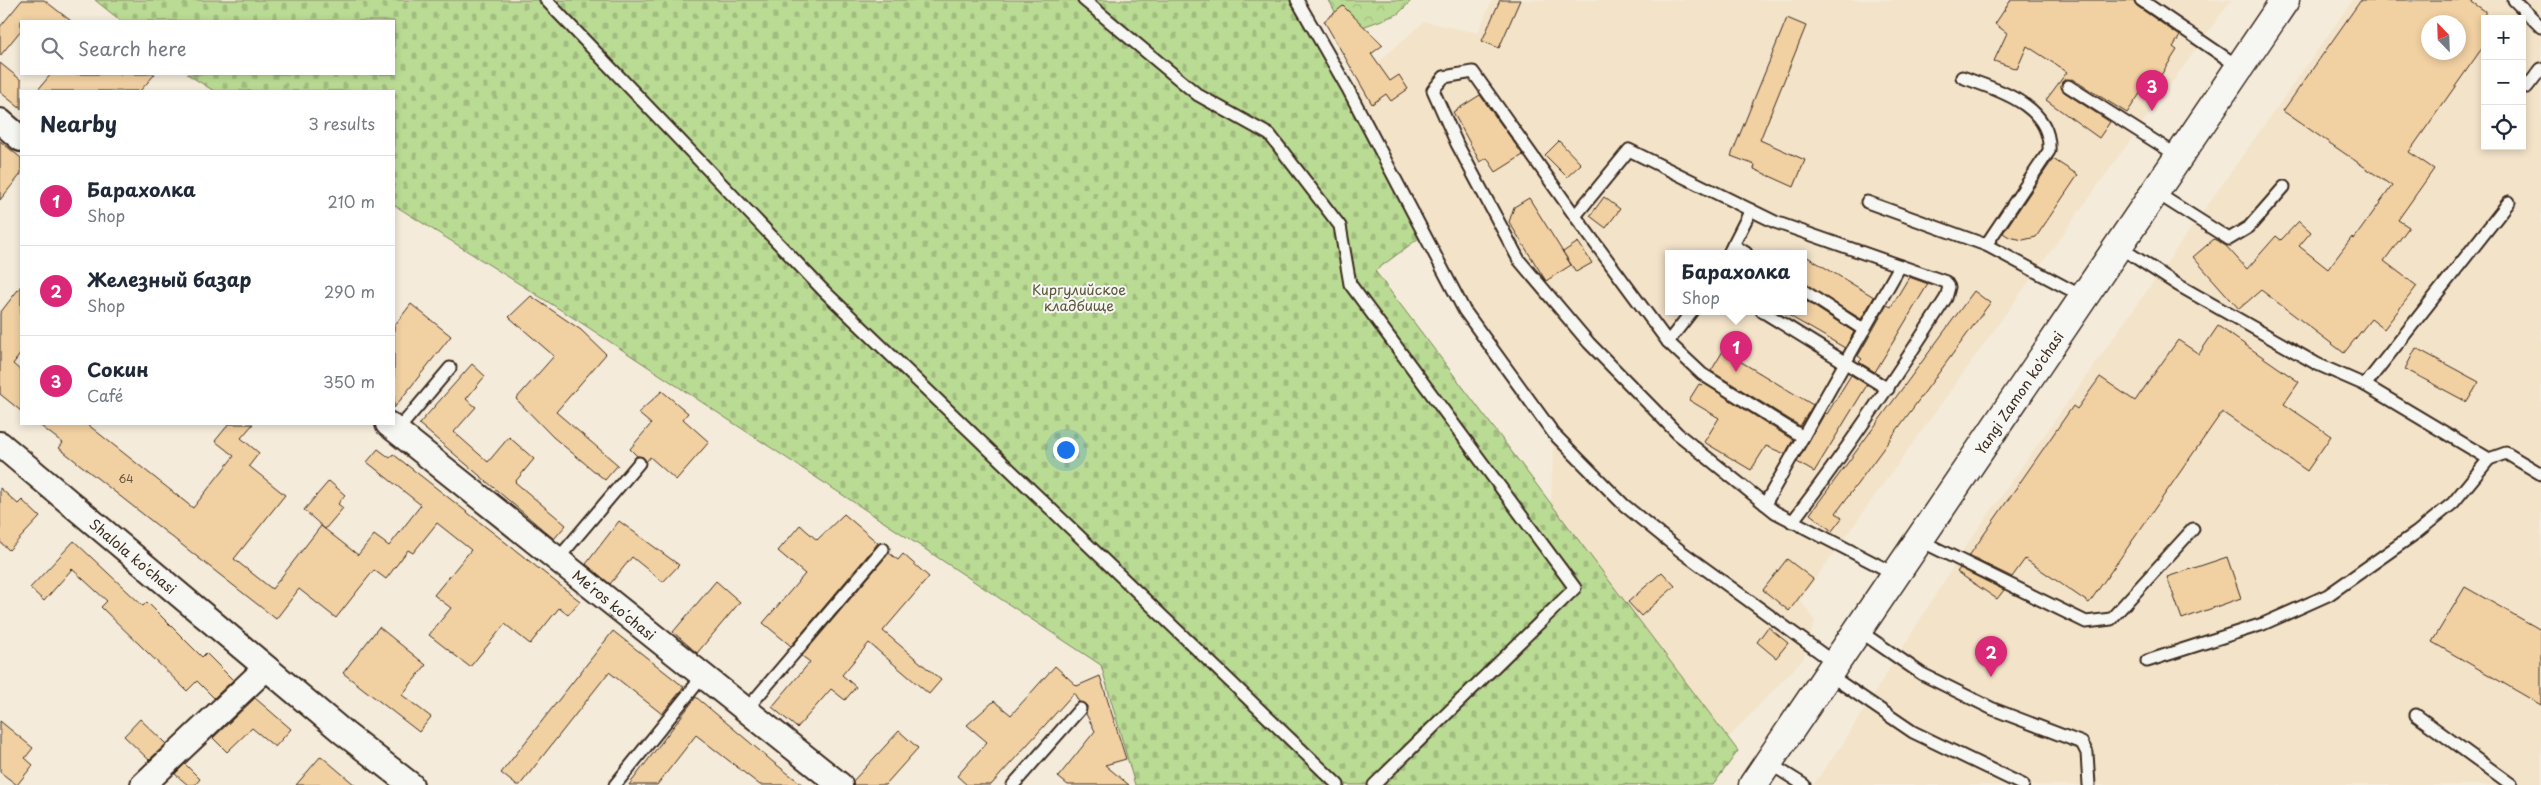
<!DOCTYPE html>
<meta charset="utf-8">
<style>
body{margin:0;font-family:"Playpen Sans",sans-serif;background:#f6f6f7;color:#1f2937}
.controls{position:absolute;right:15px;top:15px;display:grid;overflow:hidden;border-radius:0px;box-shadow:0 2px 8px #0003}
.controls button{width:45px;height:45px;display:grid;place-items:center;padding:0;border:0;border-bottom:1px solid #e0e1e3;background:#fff;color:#1f2937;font:25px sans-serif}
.compass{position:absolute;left:2421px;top:15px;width:45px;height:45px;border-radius:50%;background:#fff;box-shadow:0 2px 8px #0003;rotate:337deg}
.you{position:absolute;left:1065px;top:449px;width:18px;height:18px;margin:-12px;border:4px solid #fff;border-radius:50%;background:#1a73e8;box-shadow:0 0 0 8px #1a73e833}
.badge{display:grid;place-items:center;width:32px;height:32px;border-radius:50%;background:#db2777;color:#fff;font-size:16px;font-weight:700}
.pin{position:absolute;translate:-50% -41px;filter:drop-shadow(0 1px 2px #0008)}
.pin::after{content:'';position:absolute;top:26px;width:18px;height:15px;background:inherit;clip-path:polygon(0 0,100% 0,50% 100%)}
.popup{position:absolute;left:1665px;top:250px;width:142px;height:65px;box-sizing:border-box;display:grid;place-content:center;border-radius:0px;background:#fff;filter:drop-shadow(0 1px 4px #0005);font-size:16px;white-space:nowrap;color:#747a83}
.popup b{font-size:19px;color:#1f2937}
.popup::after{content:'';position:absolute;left:50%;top:100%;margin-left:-10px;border:10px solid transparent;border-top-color:#fff}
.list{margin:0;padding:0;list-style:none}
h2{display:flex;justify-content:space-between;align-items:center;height:65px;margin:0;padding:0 20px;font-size:21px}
h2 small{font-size:16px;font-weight:400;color:#747a83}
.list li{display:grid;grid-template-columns:32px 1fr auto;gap:15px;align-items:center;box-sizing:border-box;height:90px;padding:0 20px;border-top:1px solid #e0e1e3}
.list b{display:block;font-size:19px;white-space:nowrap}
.list p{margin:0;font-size:16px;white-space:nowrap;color:#747a83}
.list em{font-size:16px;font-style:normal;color:#747a83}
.icon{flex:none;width:28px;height:28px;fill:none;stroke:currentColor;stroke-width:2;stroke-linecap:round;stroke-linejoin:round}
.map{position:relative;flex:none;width:2541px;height:785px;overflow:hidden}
.search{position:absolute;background:#fff;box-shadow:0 2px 8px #0003;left:20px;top:20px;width:375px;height:55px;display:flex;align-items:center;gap:12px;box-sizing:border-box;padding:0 18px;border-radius:0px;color:#747a83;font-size:19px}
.panel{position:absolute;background:#fff;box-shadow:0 2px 8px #0003;left:20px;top:90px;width:375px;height:335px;border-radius:0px}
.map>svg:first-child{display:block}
</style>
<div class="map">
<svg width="2541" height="785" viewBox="0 0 2541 785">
<defs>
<pattern id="forest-crowns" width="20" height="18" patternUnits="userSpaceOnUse" patternTransform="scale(1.25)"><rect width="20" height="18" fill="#badb94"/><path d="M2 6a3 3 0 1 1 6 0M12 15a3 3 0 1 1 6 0" fill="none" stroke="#a1bc7f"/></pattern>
<pattern id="cemetery-stones" width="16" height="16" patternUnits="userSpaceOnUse" patternTransform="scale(1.25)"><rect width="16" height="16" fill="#badb94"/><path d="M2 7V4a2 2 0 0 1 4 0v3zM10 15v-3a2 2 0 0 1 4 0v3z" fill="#a1bc7f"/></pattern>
</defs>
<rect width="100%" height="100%" fill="#f4ebda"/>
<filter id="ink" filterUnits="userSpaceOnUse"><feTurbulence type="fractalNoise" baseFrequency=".02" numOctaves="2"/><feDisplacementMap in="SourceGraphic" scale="10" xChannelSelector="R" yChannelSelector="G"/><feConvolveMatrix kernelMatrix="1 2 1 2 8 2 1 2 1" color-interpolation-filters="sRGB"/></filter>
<g filter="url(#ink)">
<g fill="#f3e3c9" fill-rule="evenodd">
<path d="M 1492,0 L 2231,0 L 1800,600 L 1815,621 L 1803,659 L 1728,738 L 1551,504 L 1554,434 L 1464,310 L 1348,89 L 1424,22 L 1478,33 ZM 1668,253 L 1804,253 L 1804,311 L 1668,311 Z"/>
<path d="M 2353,0 L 2541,0 L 2541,785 L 1813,785 L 1842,745 L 1966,546 ZM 2485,19 L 2522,19 L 2522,146 L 2485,146 ZM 2428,22 L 2458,22 L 2458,52 L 2428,52 Z"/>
</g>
<polygon fill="url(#forest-crowns)" stroke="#7a8259" points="1329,0 1412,0 1398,14 1346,33"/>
<polygon fill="url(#cemetery-stones)" stroke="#7a8259" points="95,0 1292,0 1427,232 1375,271 1738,751 1713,785 1135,785 1101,665 580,322 394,205 394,91 214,91 187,74 394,74 394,21 121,21"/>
<g fill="#f1d0a2" stroke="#3b2a1e" fill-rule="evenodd">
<polygon points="22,0 44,0 71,21 21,21 21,30 0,56 0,27"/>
<polygon points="1500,0 1520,0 1499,48 1482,41"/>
<polygon points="2011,0 2134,0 2137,6 2180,36 2173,47 2177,50 2161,75 2155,71 2127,113 2072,79 2062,82 2061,86 2064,92 2110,122 2099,138 2046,100 2067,72 2027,46 2017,69 1994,61 2007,33 1995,24"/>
<path d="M 2361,0 L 2469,0 L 2485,11 L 2485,44 L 2409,152 L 2434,169 L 2398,220 L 2409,227 L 2384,261 L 2417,286 L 2384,329 L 2371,319 L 2344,353 L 2261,290 L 2239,309 L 2193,257 L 2214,239 L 2226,246 L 2247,269 L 2276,236 L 2281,240 L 2299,221 L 2311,232 L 2299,246 L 2328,269 L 2352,237 L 2354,239 L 2392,186 L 2283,111 ZM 2428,22 L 2458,22 L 2458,52 L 2428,52 Z"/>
<polygon points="1343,6 1383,45 1371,54 1390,81 1399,75 1408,89 1391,101 1386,94 1372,104 1324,21"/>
<polygon points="1787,18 1806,26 1760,140 1805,160 1794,187 1754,169 1755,165 1731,156"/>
<polygon points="0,63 21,80 21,109 0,92"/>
<polygon points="51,74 155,74 140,91 37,91"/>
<polygon points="1480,95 1523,155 1496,172 1487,158 1480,162 1453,112"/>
<polygon points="0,141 21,158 21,174 0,200"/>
<polygon points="1559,141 1581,164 1567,177 1545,155"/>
<polygon points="2053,159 2078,175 2036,237 2023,240 2009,237 2003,233"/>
<polygon points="1604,197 1620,209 1606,228 1590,216"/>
<polygon points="1529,198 1571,265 1546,281 1509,222 1514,207"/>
<polygon points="1578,242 1592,263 1576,272 1563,252"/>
<polygon points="1804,255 1874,297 1861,319 1804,284"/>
<polygon points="1909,277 1928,284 1875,372 1859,362 1862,359 1858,356 1887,305 1891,307"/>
<polygon points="21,286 21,353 13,364 21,371 21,411 0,394 0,313"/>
<polygon points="1974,291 1990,303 1836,513 1842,518 1832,531 1810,514"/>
<polygon points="531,296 581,330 606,354 556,412 618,465 605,480 553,437 516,399 554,356 509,317"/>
<polygon points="1804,300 1854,332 1845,348 1781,311 1804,311"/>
<polygon points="411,304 451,336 394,408 394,326"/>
<polygon points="2218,326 2299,382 2284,404 2331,436 2307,471 2222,412 2089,603 2025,559 2012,577 1969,556 2073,406 2077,409 2100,377 2135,401 2178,340 2199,354"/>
<polygon points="2416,348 2479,382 2467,402 2405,369"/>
<polygon points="1723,351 1813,405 1800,426 1711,371"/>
<polygon points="472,364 485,376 466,399 476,407 454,432 488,462 509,437 534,459 515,482 566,525 554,539 419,424"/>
<polygon points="1851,375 1867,385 1814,472 1797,462 1825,413 1827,414"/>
<polygon points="1703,383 1793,440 1785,454 1766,446 1751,470 1704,442 1719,418 1689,400 1699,384 1702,385"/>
<polygon points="662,391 688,413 683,419 709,442 676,480 650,457 646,462 643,457 637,456 630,449 651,424 638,413"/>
<polygon points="38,424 87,424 193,508 234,456 215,441 229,424 253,424 241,438 259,453 249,466 285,495 234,559 272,589 321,526 358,555 374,535 389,546 421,505 367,462 378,449 390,458 393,454 580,601 568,615 559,608 530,644 505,624 470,667 429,635 451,608 434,595 471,550 437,523 413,553 408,550 386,579 374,570 336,618 299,589 276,619 59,448 63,443"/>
<polygon points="329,481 345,495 338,504 343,508 325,529 304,510"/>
<polygon points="0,488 18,504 22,500 40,517 9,550 0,542"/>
<polygon points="844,514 878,543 791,646 763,623 805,574 778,551 800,525 817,540"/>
<polygon points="619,521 679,565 663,582 632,557 610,584 586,564"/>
<polygon points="74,541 143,606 147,602 202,657 206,653 233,680 214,698 197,681 187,691 101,607 107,601 72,569 44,601 30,588"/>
<polygon points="889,553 898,560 903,554 929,577 883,631 941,680 929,694 869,643 842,675 856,687 845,700 831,689 797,728 772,707 810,662 802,656"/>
<polygon points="2227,557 2241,598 2182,619 2167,577"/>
<polygon points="1787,559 1813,579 1789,611 1763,590"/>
<polygon points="1960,568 2004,590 1997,599 1957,572"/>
<polygon points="1662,572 1675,586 1641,616 1628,602"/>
<polygon points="716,581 740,602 697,653 673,632"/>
<polygon points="2465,587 2541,630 2541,705 2432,642"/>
<polygon points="379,627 426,665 402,695 431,717 419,732 343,673"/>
<polygon points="1768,627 1788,643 1776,658 1757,642"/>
<polygon points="613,631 684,687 662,714 609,672 520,785 516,785 501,773"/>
<polygon points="1055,666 1077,686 1100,676 1126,759 1105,765 1129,785 1068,785 1058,777 1095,731 1086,714 1087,706 1079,702 1074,693 991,785 967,785 957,776 987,742 967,725 994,701 1011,715"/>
<polygon points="696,697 773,762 803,785 760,785 696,735 657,785 629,785"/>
<polygon points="255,698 291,729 275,747 252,728 227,752 213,738"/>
<polygon points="140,719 166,744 149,760 124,736"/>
<polygon points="0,721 33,748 25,758 33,765 17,785 0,772"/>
<polygon points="899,731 918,748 885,785 853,785 853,781"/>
<polygon points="321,756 355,785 296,785"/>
<polygon points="185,764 200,779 195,785 188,785 175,774"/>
</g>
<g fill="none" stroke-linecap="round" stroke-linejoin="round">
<g stroke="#3b2a1e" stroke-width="15">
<g id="service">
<polyline points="546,0 823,290 1338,785"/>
<polyline points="1084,0 1198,95 1270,135 1340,226 1350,284 1575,588 1374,785"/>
<polyline points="1297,0 1348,89 1464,310 1554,434 1624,505 1682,552 1836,664"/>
<polyline points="2141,0 2239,67"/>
<polyline points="2514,0 2541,27"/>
<path d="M 1962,77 C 1996,90 2052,104 2049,151 L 1986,245"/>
<polyline points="2068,86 2178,156"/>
<polyline points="2527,87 2541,69"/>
<polyline points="2155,192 2229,239 2249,227 2284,187"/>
<polyline points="1867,202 1986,245 2082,296"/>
<path d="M 1575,216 L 1629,150 L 1775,222 L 1946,282 L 1949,287 L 1946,298 C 1897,375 1847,450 1792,522"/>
<polyline points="1733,245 1746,253"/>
<polyline points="2118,246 2178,285 2317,364 2365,385 2489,459 2506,453 2541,474"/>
<polyline points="1729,253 1751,210"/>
<polyline points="1804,291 1864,330"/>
<polyline points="1762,311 1888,389"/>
<polyline points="1668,342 1692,311"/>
<polyline points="2365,385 2509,202"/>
<polyline points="397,431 450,368"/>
<polyline points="1803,437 1702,374 1668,342 1575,216 1473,72 1444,77 1433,90 1457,144 1519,260 1589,343 1678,434 1775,512 1895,574"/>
<polyline points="1765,504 1900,266"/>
<polyline points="1919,540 2086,622 2111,619 2193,529"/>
<polyline points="557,560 639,463"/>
<polyline points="1858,630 1922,674 1993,709 2082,743 2087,753 2089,785"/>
<polyline points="2147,661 2263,624 2328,595 2416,533 2453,503 2489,459"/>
<polyline points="1828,674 1913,732 2023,785"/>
<polyline points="746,710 883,549"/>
<polyline points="2416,715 2512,785"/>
<polyline points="1769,763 1804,785"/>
<polyline points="615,785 703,676"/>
<polyline points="1013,785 1080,709"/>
</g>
</g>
<g stroke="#3b2a1e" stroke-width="28">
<g id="minor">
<polyline points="0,121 21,139"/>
<polyline points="388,424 840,785"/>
<path id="s1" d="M 0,444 L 344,733 L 411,785"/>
<polyline points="143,785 266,668"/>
</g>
</g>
<g stroke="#3b2a1e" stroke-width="31">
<g id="tertiary">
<path id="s2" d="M 1753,785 L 2285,0"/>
</g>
</g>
<use href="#service" stroke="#f6f6f2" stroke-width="11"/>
<use href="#minor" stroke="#f6f6f2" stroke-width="24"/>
<use href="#tertiary" stroke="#f6f6f2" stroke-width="28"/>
</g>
</g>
<g text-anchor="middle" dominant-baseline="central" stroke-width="4" stroke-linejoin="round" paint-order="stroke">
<g font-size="11" fill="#68543f">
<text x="126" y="478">64</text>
</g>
<g font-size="14" fill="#5b563c" stroke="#f6f6f2">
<text x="1079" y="289">Киргулийское<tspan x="1079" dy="16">кладбище</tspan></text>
</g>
<g font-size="14" fill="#3b2a1e" stroke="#f6f6f2">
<text stroke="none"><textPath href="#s2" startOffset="474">Yangi Zamon ko'chasi</textPath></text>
<text stroke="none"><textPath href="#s1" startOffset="174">Shalola ko'chasi</textPath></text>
<text transform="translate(614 605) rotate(39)">Meʻros koʻchasi</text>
</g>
</g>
</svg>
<div class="controls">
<button>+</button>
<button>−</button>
<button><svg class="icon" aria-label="locate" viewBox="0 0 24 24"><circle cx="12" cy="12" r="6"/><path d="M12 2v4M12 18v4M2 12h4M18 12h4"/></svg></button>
</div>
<svg class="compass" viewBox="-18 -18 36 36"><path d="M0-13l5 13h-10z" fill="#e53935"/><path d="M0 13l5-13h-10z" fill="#747a83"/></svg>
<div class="you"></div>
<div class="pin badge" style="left:1736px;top:372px">1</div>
<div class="popup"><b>Барахолка</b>Shop</div>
<div class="pin badge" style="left:1991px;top:677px">2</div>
<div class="pin badge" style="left:2152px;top:111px">3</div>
<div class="search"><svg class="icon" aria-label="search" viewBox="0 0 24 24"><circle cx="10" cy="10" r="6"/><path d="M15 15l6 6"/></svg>Search here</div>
<section class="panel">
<h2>Nearby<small>3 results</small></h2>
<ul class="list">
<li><span class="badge">1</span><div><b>Барахолка</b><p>Shop</p></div><em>210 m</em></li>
<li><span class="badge">2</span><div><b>Железный базар</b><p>Shop</p></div><em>290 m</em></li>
<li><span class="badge">3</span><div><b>Сокин</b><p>Café</p></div><em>350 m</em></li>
</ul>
</section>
</div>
